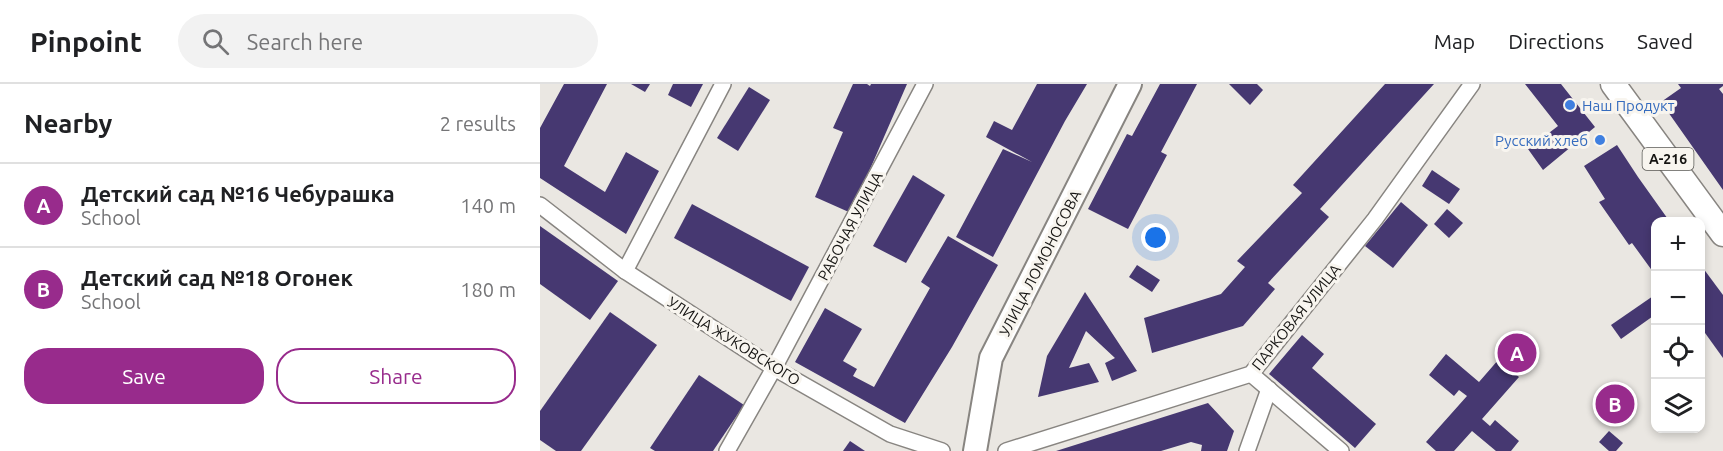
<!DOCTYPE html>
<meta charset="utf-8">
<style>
body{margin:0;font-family:Ubuntu,sans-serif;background:#f2f2f2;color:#202124}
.controls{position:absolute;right:18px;bottom:18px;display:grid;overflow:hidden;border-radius:12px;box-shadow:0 3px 9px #0003}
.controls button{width:54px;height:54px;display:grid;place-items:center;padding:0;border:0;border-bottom:2px solid #e0e0e0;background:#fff;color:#202124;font:30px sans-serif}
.you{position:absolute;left:616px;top:154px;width:21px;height:21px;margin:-15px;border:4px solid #fff;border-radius:50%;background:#1a73e8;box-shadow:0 0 0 9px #1a73e833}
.badge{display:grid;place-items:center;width:39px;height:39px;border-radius:50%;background:#982b8c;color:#fff;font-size:20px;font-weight:700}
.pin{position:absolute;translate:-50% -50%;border:3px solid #fff;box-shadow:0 2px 6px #0006}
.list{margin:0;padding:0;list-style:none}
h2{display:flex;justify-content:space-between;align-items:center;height:78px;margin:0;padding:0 24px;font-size:26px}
h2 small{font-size:20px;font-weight:400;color:#757577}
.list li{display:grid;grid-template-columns:39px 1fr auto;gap:18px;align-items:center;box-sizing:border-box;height:84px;padding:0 24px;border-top:2px solid #e0e0e0}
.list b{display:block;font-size:22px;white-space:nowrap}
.list p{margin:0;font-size:20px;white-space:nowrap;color:#757577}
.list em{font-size:20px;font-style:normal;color:#757577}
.actions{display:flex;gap:12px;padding:18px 24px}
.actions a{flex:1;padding:14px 0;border:2px solid #982b8c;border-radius:24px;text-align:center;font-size:21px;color:#982b8c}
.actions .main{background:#982b8c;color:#fff}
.icon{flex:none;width:33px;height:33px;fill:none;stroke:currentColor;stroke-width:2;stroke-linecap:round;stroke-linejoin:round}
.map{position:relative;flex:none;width:1183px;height:367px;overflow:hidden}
header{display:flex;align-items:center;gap:36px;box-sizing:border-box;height:84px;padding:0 30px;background:#fff;border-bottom:2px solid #e0e0e0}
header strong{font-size:28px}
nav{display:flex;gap:33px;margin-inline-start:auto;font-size:21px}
.search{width:420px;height:54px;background:#f2f2f2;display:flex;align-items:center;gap:15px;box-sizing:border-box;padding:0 21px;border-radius:33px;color:#757577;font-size:22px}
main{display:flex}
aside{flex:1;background:#fff}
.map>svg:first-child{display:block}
</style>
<header>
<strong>Pinpoint</strong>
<div class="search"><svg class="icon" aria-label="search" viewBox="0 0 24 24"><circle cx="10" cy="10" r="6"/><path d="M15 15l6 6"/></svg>Search here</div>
<nav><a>Map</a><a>Directions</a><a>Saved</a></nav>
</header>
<main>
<aside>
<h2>Nearby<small>2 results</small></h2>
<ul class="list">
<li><span class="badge">A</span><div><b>Детский сад №16 Чебурашка</b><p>School</p></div><em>140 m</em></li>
<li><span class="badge">B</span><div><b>Детский сад №18 Огонек</b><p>School</p></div><em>180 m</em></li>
</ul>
<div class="actions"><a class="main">Save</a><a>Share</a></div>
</aside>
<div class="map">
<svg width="1183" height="367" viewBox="0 0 1183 367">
<rect width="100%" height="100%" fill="#eae7e2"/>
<g fill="#463871">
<polygon points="24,0 67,0 24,82 65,108 86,68 119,87 86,150 0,94 0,44"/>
<polygon points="91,0 110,0 105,8"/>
<polygon points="133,0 163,0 151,23 128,11"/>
<polygon points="313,0 327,0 330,2 331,0 367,0 311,129 275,113 303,48 293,44"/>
<polygon points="497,0 547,0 525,37 453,173 416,153 463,65 492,78 446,53 454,37 472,46"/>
<polygon points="620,0 657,0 621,68 627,71 588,145 548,125 587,50 592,52"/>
<polygon points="689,0 717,0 723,6 710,21"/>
<polygon points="845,0 894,0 780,125 789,133 728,199 735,205 703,242 612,269 604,234 681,210 705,183 697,177 762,109 753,101"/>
<polygon points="985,0 1021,0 1055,43 1003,86 988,65 1018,42"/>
<polygon points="1138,0 1183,0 1183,2 1179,5 1183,10 1183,106 1121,18 1141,4"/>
<polygon points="209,3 230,16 198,67 177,54"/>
<polygon points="1077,61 1098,93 1130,138 1116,138 1116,192 1092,159 1089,161 1059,118 1065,115 1044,82"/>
<polygon points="892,86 920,105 909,120 882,102"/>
<polygon points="373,91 405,111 366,179 333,162"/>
<polygon points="861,118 888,141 853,184 825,162"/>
<polygon points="152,120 269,183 251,217 134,154"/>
<polygon points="907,125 923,139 909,154 894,140"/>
<polygon points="0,142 78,197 50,236 0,200"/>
<polygon points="408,152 458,181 412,263 365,339 255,278 285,224 322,245 303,277 317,285 313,292 334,303 390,204 381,198"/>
<polygon points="1160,180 1183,211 1183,274 1160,242"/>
<polygon points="597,181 620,196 612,208 589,193"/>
<polygon points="545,208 597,287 572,297 565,279 575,274 546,247 529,284 549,279 559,298 498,313 507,272"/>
<polygon points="1116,210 1116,230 1081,255 1071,241"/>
<polygon points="70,228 117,261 41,367 16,367 0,356 0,327"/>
<polygon points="762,251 784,270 772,284 836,340 815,364 729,290"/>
<polygon points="906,270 939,298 959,275 979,293 942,335 950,342 955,336 979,357 971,367 956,367 932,347 914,367 896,367 886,358 927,312 919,306 914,312 889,291"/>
<polygon points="159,291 204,321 173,367 115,367 110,364"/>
<polygon points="668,319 694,347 687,367 661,367 662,361 651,358 621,367 516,367"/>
<polygon points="1069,347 1083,359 1076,367 1069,367 1059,358"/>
<polygon points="310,357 325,367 303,367"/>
</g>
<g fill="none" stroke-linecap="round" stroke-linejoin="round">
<g stroke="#888581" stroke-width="18">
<g id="street">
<polyline points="0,121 85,187 234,284 350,350 402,367"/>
<polyline points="85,187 183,0"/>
<polyline points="711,290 801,367"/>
<polyline points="187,367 234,284 385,0"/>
<polyline points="466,367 711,290 835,135 932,0"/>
<polyline points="707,367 729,305"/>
</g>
</g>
<g stroke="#888581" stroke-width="26">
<polyline id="secondary" points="435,367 451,274 590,0"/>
</g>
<g stroke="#888581" stroke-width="27">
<polyline id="primary" points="1073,0 1183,150"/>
</g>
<use href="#street" stroke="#fff" stroke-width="15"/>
<use href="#secondary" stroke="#fff" stroke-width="22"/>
<use href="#primary" stroke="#fff" stroke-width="24"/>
</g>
<g fill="#3f7fe0" stroke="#f8f5ef" stroke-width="2">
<circle cx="1030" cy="21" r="6"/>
<circle cx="1060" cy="56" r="6"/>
</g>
<g text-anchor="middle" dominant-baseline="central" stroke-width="6" stroke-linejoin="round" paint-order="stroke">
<rect fill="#f8f5ef" stroke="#595854" stroke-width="1.5" x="1102.5" y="64" width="51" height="22" rx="4.5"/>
<g font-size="14" font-weight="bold" fill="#151412">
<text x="1128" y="75">А-216</text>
</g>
<g font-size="15" fill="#366cbe" stroke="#f8f5ef" text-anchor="start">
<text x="1042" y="21">Наш Продукт</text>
<text x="1048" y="56" text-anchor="end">Русский хлеб</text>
</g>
<g font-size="15" fill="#151412" stroke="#f8f5ef">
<text transform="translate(310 142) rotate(-62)">РАБОЧАЯ УЛИЦА</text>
<text transform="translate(500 179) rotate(-63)">УЛИЦА ЛОМОНОСОВА</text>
<text transform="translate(756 233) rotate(-51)">ПАРКОВАЯ УЛИЦА</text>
<text transform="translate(194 257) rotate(32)">УЛИЦА ЖУКОВСКОГО</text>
</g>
</g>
</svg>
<div class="controls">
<button>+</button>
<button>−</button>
<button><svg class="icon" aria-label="locate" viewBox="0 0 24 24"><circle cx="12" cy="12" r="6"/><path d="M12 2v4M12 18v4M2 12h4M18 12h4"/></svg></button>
<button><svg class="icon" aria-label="layers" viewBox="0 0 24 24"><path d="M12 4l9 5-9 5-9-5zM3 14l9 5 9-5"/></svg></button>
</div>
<div class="you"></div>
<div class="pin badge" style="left:977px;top:269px">A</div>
<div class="pin badge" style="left:1075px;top:320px">B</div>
</div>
</main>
